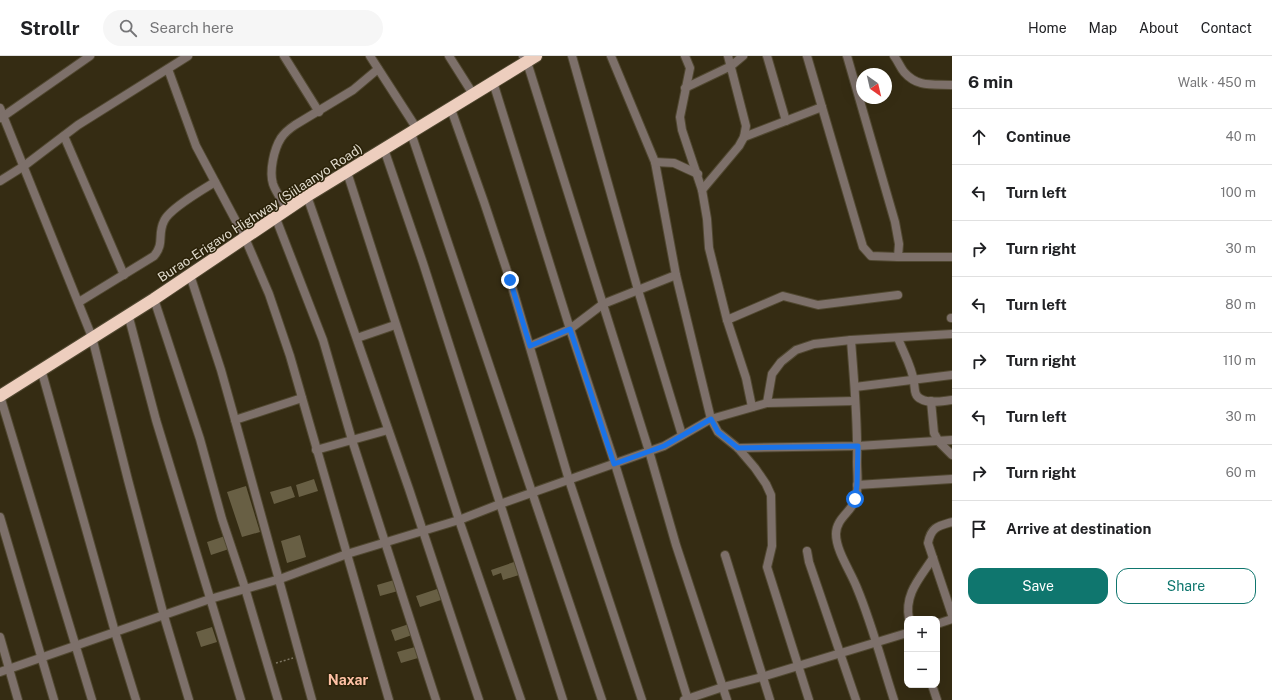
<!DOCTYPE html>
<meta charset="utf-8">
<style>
body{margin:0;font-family:"Public Sans",sans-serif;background:#f6f6f6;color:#202124}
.controls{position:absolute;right:12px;bottom:12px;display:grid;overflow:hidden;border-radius:8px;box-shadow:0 4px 16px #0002}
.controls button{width:36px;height:36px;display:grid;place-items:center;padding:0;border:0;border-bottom:1px solid #e0e0e0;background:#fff;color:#202124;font:20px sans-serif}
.compass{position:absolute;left:856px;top:12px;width:36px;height:36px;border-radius:50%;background:#fff;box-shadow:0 4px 16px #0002;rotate:146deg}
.stop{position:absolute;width:12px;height:12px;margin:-9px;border:3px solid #1a73e8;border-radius:50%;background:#fff}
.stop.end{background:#1a73e8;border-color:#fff;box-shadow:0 1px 4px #0008}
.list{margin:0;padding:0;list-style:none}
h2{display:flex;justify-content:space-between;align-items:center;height:52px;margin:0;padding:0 16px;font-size:17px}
h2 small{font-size:13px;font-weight:400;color:#757577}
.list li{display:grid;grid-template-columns:26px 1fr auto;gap:12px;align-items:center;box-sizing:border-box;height:56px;padding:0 16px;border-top:1px solid #e0e0e0}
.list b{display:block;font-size:15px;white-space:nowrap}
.list em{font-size:13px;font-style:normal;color:#757577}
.actions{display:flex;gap:8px;padding:12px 16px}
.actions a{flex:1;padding:9px 0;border:1px solid #0f766e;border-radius:12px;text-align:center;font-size:14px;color:#0f766e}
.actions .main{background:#0f766e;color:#fff}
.icon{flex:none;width:22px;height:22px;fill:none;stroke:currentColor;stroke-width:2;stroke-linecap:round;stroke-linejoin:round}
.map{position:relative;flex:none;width:952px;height:644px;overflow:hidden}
header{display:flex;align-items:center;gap:24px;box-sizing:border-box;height:56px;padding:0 20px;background:#fff;border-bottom:1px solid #e0e0e0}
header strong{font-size:19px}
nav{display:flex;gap:22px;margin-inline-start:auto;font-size:14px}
.search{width:280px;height:36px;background:#f6f6f6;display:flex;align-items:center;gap:10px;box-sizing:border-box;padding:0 14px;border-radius:22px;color:#757577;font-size:15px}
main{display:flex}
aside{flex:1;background:#fff}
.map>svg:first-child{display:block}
</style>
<header>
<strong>Strollr</strong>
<div class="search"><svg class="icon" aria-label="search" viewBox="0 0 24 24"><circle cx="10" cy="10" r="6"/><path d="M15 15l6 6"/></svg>Search here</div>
<nav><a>Home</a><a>Map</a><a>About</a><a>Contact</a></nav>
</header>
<main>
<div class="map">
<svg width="952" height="644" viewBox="0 0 952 644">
<rect width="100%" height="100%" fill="#352c13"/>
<g fill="#685f44">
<polygon points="314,423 318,435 299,441 296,429"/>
<polygon points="246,430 260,476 242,481 227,436"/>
<polygon points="291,430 295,441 274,448 270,436"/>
<polygon points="300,479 306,501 287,507 281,485"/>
<polygon points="225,480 229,493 211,499 207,486"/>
<polygon points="514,506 519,519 503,524 501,517 493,520 491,514"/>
<polygon points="394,524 398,535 380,540 377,529"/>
<polygon points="437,533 441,544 420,551 416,540"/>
<polygon points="409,568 412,579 395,585 391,574"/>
<polygon points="212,571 217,586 201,591 196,576"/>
<polygon points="415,591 418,602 401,607 397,596"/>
</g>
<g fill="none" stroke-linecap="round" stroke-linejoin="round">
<g stroke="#514831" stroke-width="10">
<g id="street">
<polyline points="284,0 319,56"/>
<polyline points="370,0 417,73"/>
<polyline points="449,0 473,38"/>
<polyline points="523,0 527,6 649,395 676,489 727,644"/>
<polyline points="572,0 638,234 682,379"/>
<polyline points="611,0 655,106 676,219 711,363 718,376 738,392 755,412 766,428 771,439 772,490 767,511 809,644"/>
<polyline points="685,0 690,12 680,61 682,74 702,134 707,163 709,192 727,264 746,322 752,351"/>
<polyline points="767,0 786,65"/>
<polyline points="807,0 863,191 871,200 898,201"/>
<polyline points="847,0 895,166 899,188 898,201 952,201"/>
<path d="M 894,0 C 898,5 900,11 904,16 C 918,32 933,28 952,29"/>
<polyline points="168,13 196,90 245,182 269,238 290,300 389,644"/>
<polyline points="493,26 570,273 615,408 688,644"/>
<polyline points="685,32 731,10 743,0"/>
<polyline points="0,52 92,281 128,424 164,560 189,644"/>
<polyline points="451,53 484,146 510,224 569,424 642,644"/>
<polyline points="1,62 90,0"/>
<polyline points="411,77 602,644"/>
<polyline points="64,80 124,219"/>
<polyline points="744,81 822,51"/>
<polyline points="384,93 423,207 563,644"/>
<polyline points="655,106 674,107 698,118"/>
<polyline points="347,116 459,464 521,644"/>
<polyline points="0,125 24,110 78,69 188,0"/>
<polyline points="702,134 739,90 744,81 746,70 728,0"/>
<polyline points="307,140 409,433 479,644"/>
<path d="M 287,153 C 283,145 276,137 273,128 C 269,115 274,93 281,82 C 285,76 289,73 295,69 L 353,34 L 378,13"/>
<polyline points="275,160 323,284 352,384 436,644"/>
<polyline points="190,219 221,314 235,364"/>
<polyline points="154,243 200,383 222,463 245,532 278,644"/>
<path d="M 79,246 L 154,200 C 165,187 157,179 164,165 C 169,153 202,134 215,126"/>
<polyline points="128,258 156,364 241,644"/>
<polyline points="951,262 952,262"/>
<polyline points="727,264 783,240 818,249 898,239"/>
<polyline points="357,282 395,269"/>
<path d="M 898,282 C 903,296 912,311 914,326 C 915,333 914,340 921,343 C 929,348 942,345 952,344"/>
<path d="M 851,284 C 854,325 858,365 857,406 C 857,417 859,430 856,442 C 852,456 836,462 836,478 C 836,495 851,516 857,532 C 872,568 882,607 894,644"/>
<polyline points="530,290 570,273 603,248 676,219"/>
<polyline points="41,313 115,576 136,644"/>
<polyline points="855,331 952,319"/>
<polyline points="0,340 92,644"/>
<polyline points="302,342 235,364 312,644"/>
<polyline points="931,345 934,377 939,386 952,399"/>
<polyline points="767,347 772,318 781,306 796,294 814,288 851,284 952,278"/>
<polyline points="738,392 858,390 952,384"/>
<polyline points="316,394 388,374"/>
<polyline points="857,429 952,423"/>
<polyline points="0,461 54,644"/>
<path d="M 952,466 C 938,470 931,471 928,487 L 952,559"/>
<polyline points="807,495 809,506 856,644"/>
<polyline points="725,499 770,644"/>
<path d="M 909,563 C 904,538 920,522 933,502"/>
<polyline points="937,568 952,563"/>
<polyline points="0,581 18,644"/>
<polyline points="0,616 210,543 280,523 347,498 459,464 500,448 664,390 711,363 767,347 855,345"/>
<polyline points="932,629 937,644"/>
<polyline points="684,644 723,631 762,621 907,577"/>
</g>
</g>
<g stroke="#514831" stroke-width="14">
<polyline id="highway" points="0,340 154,243 307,140 536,0"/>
</g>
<polyline stroke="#7e7662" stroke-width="1.5" stroke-dasharray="2 2" stroke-linecap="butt" points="276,607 293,602"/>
<use href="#street" stroke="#7d706a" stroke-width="8"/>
<use href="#highway" stroke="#edcebe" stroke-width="12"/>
</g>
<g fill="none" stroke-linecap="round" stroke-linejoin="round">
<polyline stroke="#1a73e8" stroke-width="5" points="510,224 530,290 570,273 614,408 664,390 711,363 718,376 738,392 858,390 857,429 855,443"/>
</g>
<g text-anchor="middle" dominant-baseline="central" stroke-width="3" stroke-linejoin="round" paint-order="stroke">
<g font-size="13" fill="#e1dbcd" stroke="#2b2209">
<text transform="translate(260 157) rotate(-33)">Burao-Erigavo Highway (Siilaanyo Road)</text>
</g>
<g font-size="14" font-weight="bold" fill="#fec1a5" stroke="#2b2209">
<text x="348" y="624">Naxar</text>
</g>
</g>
</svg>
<div class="controls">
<button>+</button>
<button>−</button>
</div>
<svg class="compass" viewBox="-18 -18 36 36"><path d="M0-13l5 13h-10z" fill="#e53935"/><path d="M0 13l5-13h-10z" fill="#757577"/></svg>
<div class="stop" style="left:855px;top:443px"></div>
<div class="stop end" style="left:510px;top:224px"></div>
</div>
<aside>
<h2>6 min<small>Walk · 450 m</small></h2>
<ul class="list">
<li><svg class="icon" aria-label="ahead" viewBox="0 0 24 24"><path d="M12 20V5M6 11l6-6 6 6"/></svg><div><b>Continue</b></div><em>40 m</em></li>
<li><svg class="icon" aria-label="left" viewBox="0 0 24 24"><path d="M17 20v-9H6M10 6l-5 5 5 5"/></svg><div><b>Turn left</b></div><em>100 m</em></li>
<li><svg class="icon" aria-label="right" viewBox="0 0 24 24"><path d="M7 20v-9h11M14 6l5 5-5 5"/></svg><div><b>Turn right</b></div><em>30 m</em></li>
<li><svg class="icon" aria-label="left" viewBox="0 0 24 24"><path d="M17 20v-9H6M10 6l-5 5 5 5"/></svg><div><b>Turn left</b></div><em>80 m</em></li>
<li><svg class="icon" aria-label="right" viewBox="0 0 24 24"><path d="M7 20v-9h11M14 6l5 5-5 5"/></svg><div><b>Turn right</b></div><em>110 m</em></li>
<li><svg class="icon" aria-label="left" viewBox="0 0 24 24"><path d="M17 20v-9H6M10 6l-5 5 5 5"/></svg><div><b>Turn left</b></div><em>30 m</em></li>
<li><svg class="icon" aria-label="right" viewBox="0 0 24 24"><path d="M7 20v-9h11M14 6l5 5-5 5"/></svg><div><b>Turn right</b></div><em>60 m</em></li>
<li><svg class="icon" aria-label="arrive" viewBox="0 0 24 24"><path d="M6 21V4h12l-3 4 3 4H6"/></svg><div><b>Arrive at destination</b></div></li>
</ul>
<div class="actions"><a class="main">Save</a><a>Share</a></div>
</aside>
</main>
